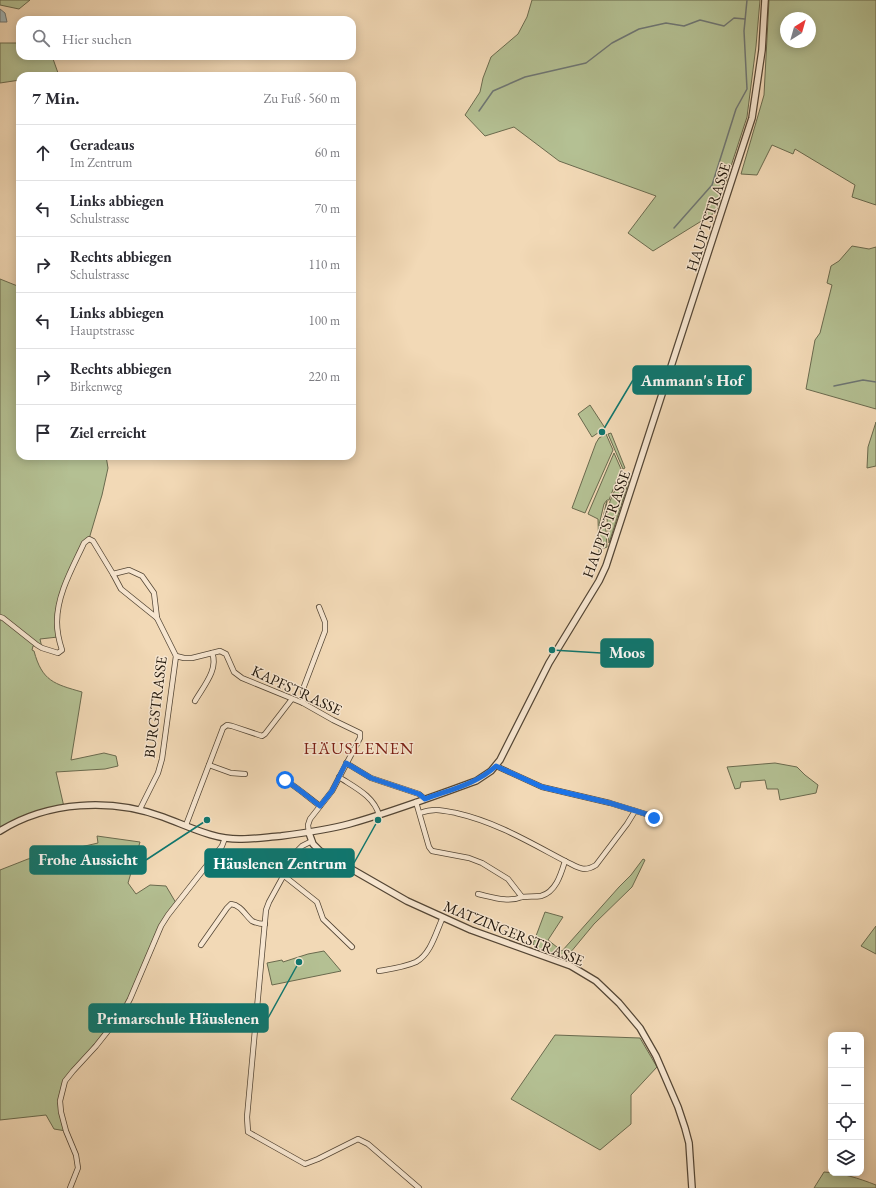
<!DOCTYPE html>
<html lang="de">
<meta charset="utf-8">
<style>
body{margin:0;font-family:"EB Garamond",serif;background:#f7f7f7;color:#2b2b33}
.controls{position:absolute;right:12px;bottom:12px;display:grid;overflow:hidden;border-radius:8px;box-shadow:0 2px 10px #0003}
.controls button{width:36px;height:36px;display:grid;place-items:center;padding:0;border:0;border-bottom:1px solid #e1e1e2;background:#fff;color:#2b2b33;font:20px sans-serif}
.compass{position:absolute;left:780px;top:12px;width:36px;height:36px;border-radius:50%;background:#fff;box-shadow:0 2px 10px #0003;rotate:37deg}
.stop{position:absolute;width:12px;height:12px;margin:-9px;border:3px solid #1a73e8;border-radius:50%;background:#fff}
.stop.end{background:#1a73e8;border-color:#fff;box-shadow:0 1px 4px #0008}
.list{margin:0;padding:0;list-style:none}
h2{display:flex;justify-content:space-between;align-items:center;height:52px;margin:0;padding:0 16px;font-size:17px}
h2 small{font-size:13px;font-weight:400;color:#7c7c81}
.list li{display:grid;grid-template-columns:26px 1fr auto;gap:12px;align-items:center;box-sizing:border-box;height:56px;padding:0 16px;border-top:1px solid #e1e1e2}
.list b{display:block;font-size:15px;white-space:nowrap}
.list p{margin:0;font-size:13px;white-space:nowrap;color:#7c7c81}
.list em{font-size:13px;font-style:normal;color:#7c7c81}
.icon{flex:none;width:22px;height:22px;fill:none;stroke:currentColor;stroke-width:2;stroke-linecap:round;stroke-linejoin:round}
.map{position:relative;flex:none;width:876px;height:1188px;overflow:hidden}
.search{position:absolute;background:#fff;box-shadow:0 2px 10px #0003;left:16px;top:16px;width:340px;height:44px;display:flex;align-items:center;gap:10px;box-sizing:border-box;padding:0 14px;border-radius:12px;color:#7c7c81;font-size:15px}
.panel{position:absolute;background:#fff;box-shadow:0 2px 10px #0003;left:16px;top:72px;width:340px;height:388px;border-radius:12px}
.map>svg:first-child{display:block}
</style>
<div class="map">
<svg width="876" height="1188" viewBox="0 0 876 1188">
<rect width="100%" height="100%" fill="#f2d9b6"/>
<filter id="stains"><feTurbulence type="fractalNoise" baseFrequency=".005" numOctaves="4"/><feColorMatrix values="0 0 0 0 .2 0 0 0 0 .09 0 0 0 0 .02 0 0 0 .5 -.17"/></filter>
<radialGradient id="worn" r=".72"><stop offset=".6" stop-color="#630" stop-opacity="0"/><stop offset="1" stop-color="#630" stop-opacity=".3"/></radialGradient>
<g fill="#b4c093" stroke="#6a6a4e" fill-rule="evenodd">
<polygon points="0,0 30,0 19,9 0,5"/>
<polygon points="532,0 760,0 756,46 747,117 716,212 653,251 628,233 656,196 559,161 514,127 485,136 465,115 480,92 483,78 491,57 518,34 527,17"/>
<path d="M 769,0 L 876,0 L 876,205 L 852,197 L 855,185 L 795,149 L 793,154 L 772,145 L 757,175 L 741,174 L 764,95 ZM 786,18 L 810,18 L 810,42 L 786,42 Z"/>
<polygon points="0,43 20,43 20,56 52,56 58,73 40,76 20,76 20,80 0,83"/>
<polygon points="852,246 869,249 876,247 876,409 806,389 815,340 820,333 832,285 827,283 831,266 839,261"/>
<path d="M 0,279 L 20,287 L 20,456 L 106,456 L 108,468 L 102,495 L 89,539 L 84,543 L 65,587 L 58,608 L 58,637 L 40,639 L 42,648 L 37,645 L 33,646 L 32,650 L 34,651 C 42,681 54,684 82,692 L 71,760 L 104,753 L 116,756 L 118,766 L 105,769 L 56,772 L 64,807 L 45,812 L 0,831 Z"/>
<polygon points="590,405 605,428 592,437 578,414"/>
<polygon points="876,422 876,466 867,468 868,447"/>
<polygon points="611,433 625,468 623,469 608,434"/>
<polygon points="606,434 613,450 585,513 572,508 596,443 599,438"/>
<polygon points="614,453 621,469 609,500 607,500 604,504 599,525 601,527 606,504 607,501 605,516 607,547 602,549 601,554 599,554 598,519 588,514"/>
<polygon points="623,472 626,473 629,481 609,543 607,518 610,501"/>
<polygon points="775,763 797,767 805,775 818,785 816,793 780,800 778,789 767,789 765,780 741,782 740,788 735,789 727,767"/>
<polygon points="97,836 140,842 128,883 136,894 150,885 166,886 176,903 168,915 130,999 65,1081 60,1101 66,1131 54,1129 46,1115 0,1120 0,870 28,859 98,843"/>
<polygon points="643,859 645,860 632,887 594,924 565,959 536,948 533,944 545,912 563,917 548,940 562,951 619,887 631,875"/>
<polygon points="876,926 876,954 861,946"/>
<polygon points="324,951 341,971 272,985 267,963 282,960 283,962 308,954"/>
<polygon points="555,1035 640,1038 657,1067 631,1095 631,1124 600,1150 511,1099"/>
<path d="M 824,1172 C 842,1173 858,1178 876,1185 L 876,1188 L 814,1188 Z"/>
</g>
<polygon fill="#a2b7ba" stroke="#6e7674" points="0,9 5,13 7,22 0,22"/>
<g fill="none" stroke-linecap="round" stroke-linejoin="round">
<g stroke="#6e7674" stroke-width="1.5">
<polyline points="479,111 493,91 525,77 586,63 612,43 639,29 666,23 684,26 700,20 724,26 734,18 745,19"/>
<polyline points="674,228 712,185 736,109 747,89 744,31 747,0"/>
<polyline points="834,386 863,380 876,382"/>
</g>
<g stroke="#544635" stroke-width="6">
<g id="minor">
<polyline points="113,574 129,570 142,576 154,593 157,618"/>
<path d="M 0,617 L 3,618 L 37,645 L 42,648 L 58,653 L 62,650 C 59,641 57,632 57,622 C 57,594 73,567 84,543 L 89,539 L 93,541 L 113,574 L 121,589 L 157,618 L 176,656 L 162,759 L 158,773 L 140,809"/>
<polyline points="176,656 184,658 192,658 220,651 226,654 234,672 242,678 303,703 333,720 360,733 360,738 332,791 310,819 308,825 309,833"/>
<path d="M 195,701 C 203,687 219,669 212,653"/>
<polyline points="303,703 303,689 325,631 325,622 319,607"/>
<polyline points="346,763 371,778 419,794 425,799"/>
<polyline points="209,765 231,773 245,774"/>
<polyline points="496,766 542,787 610,803 649,815 654,818 657,823"/>
<path d="M 339,777 C 354,787 374,796 379,815"/>
<path d="M 285,780 C 298,788 308,797 320,806"/>
<path d="M 416,802 L 429,847 L 432,851 L 469,858 L 482,863 L 508,879 L 522,897 C 528,896 535,897 541,896 C 556,892 561,874 565,861 C 529,842 496,822 456,813 C 441,810 434,808 420,813"/>
<polyline points="186,825 223,728 227,725 232,726 262,736 265,734 292,699"/>
<polyline points="312,841 302,846 297,851 269,902 266,910 247,1117 248,1132 305,1164 318,1159 358,1139 368,1144 419,1188"/>
<path d="M 565,861 C 578,867 583,873 596,865 L 627,824 L 635,811"/>
<polyline points="283,875 317,902 323,919 352,947"/>
<path d="M 478,894 C 492,897 508,903 522,897"/>
<path d="M 201,945 L 227,908 L 231,904 C 241,905 245,915 252,921 C 256,923 261,924 265,924"/>
<path d="M 379,971 C 391,969 405,967 416,962 C 431,954 436,932 443,917"/>
<polyline points="70,1188 78,1168 76,1155 66,1131 61,1112 60,1101 65,1081 73,1071 96,1046 123,1012 130,999 161,926 168,915 222,846 225,838"/>
</g>
</g>
<g stroke="#544635" stroke-width="8">
<g id="tertiary">
<path d="M 0,831 C 48,801 111,798 163,817 C 188,826 214,840 242,839 C 255,839 268,837 281,836 C 304,833 327,830 349,824 C 392,812 434,796 476,781 L 491,771 L 500,760 L 549,663 L 599,581 L 606,566 L 752,118 L 762,50 L 765,0"/>
<polyline points="309,833 313,844 320,851 407,901 471,930 571,966 596,981 619,1003 640,1028 656,1056 678,1107 685,1128 689,1143 692,1188"/>
</g>
</g>
<use href="#minor" stroke="#f7e6d0" stroke-width="4.5"/>
<use href="#tertiary" stroke="#f7e6d0" stroke-width="5.5"/>
</g>
<g fill="none" stroke-linecap="round" stroke-linejoin="round">
<path stroke="#1a73e8" stroke-width="5" d="M 285,780 C 298,788 308,797 320,806 L 332,791 L 346,763 L 371,778 L 419,794 L 425,799 C 449,790 477,784 496,766 L 542,787 L 610,803 L 649,815 L 654,818"/>
</g>
<g text-anchor="middle" dominant-baseline="central" stroke-width="3" stroke-linejoin="round" paint-order="stroke">
<g font-size="15" fill="#1f150a" stroke="#f7e6d0">
<text transform="translate(708 217) rotate(-72)">HAUPTSTRASSE</text>
<text transform="translate(606 524) rotate(-70)">HAUPTSTRASSE</text>
<text transform="translate(297 690) rotate(25)">KAPFSTRASSE</text>
<text transform="translate(155 707) rotate(-83)">BURGSTRASSE</text>
<text transform="translate(514 933) rotate(22)">MATZINGERSTRASSE</text>
</g>
<g font-size="17" letter-spacing="1" fill="#7a1f14" stroke="#f7e6d0">
<text x="359" y="748">HÄUSLENEN</text>
</g>
</g>
<path fill="none" stroke="#0f766e" stroke-width="1.5" d="M602 432L633 380M552 650L601 653M207 820L146 860M378 820L354 863M299 962L268 1018"/>
<g fill="#0f766e" stroke="#f7e6d0" stroke-width="1.5">
<circle cx="602" cy="432" r="4"/>
<circle cx="552" cy="650" r="4"/>
<circle cx="207" cy="820" r="4"/>
<circle cx="378" cy="820" r="4"/>
<circle cx="299" cy="962" r="4"/>
</g>
<g fill="#0f766e" stroke="#0f766e" stroke-width="1.5">
<rect x="633" y="366" width="118" height="28" rx="4"/>
<rect x="601" y="639" width="52" height="28" rx="4"/>
<rect x="30" y="846" width="116" height="28" rx="4"/>
<rect x="205" y="849" width="149" height="28" rx="4"/>
<rect x="89" y="1004" width="179" height="28" rx="4"/>
</g>
<g font-size="16" text-anchor="middle" font-weight="bold" fill="#fff">
<text x="692" y="386">Ammann's Hof</text>
<text x="627" y="658">Moos</text>
<text x="88" y="865">Frohe Aussicht</text>
<text x="280" y="869">Häuslenen Zentrum</text>
<text x="178" y="1024">Primarschule Häuslenen</text>
</g>
<rect width="100%" height="100%" filter="url(#stains)"/>
<rect width="100%" height="100%" fill="url(#worn)"/>
</svg>
<div class="controls">
<button>+</button>
<button>−</button>
<button><svg class="icon" aria-label="locate" viewBox="0 0 24 24"><circle cx="12" cy="12" r="6"/><path d="M12 2v4M12 18v4M2 12h4M18 12h4"/></svg></button>
<button><svg class="icon" aria-label="layers" viewBox="0 0 24 24"><path d="M12 4l9 5-9 5-9-5zM3 14l9 5 9-5"/></svg></button>
</div>
<svg class="compass" viewBox="-18 -18 36 36"><path d="M0-13l5 13h-10z" fill="#e53935"/><path d="M0 13l5-13h-10z" fill="#7c7c81"/></svg>
<div class="stop" style="left:285px;top:780px"></div>
<div class="stop end" style="left:654px;top:818px"></div>
<div class="search"><svg class="icon" aria-label="search" viewBox="0 0 24 24"><circle cx="10" cy="10" r="6"/><path d="M15 15l6 6"/></svg>Hier suchen</div>
<section class="panel">
<h2>7 Min.<small>Zu Fuß · 560 m</small></h2>
<ul class="list">
<li><svg class="icon" aria-label="ahead" viewBox="0 0 24 24"><path d="M12 20V5M6 11l6-6 6 6"/></svg><div><b>Geradeaus</b><p>Im Zentrum</p></div><em>60 m</em></li>
<li><svg class="icon" aria-label="left" viewBox="0 0 24 24"><path d="M17 20v-9H6M10 6l-5 5 5 5"/></svg><div><b>Links abbiegen</b><p>Schulstrasse</p></div><em>70 m</em></li>
<li><svg class="icon" aria-label="right" viewBox="0 0 24 24"><path d="M7 20v-9h11M14 6l5 5-5 5"/></svg><div><b>Rechts abbiegen</b><p>Schulstrasse</p></div><em>110 m</em></li>
<li><svg class="icon" aria-label="left" viewBox="0 0 24 24"><path d="M17 20v-9H6M10 6l-5 5 5 5"/></svg><div><b>Links abbiegen</b><p>Hauptstrasse</p></div><em>100 m</em></li>
<li><svg class="icon" aria-label="right" viewBox="0 0 24 24"><path d="M7 20v-9h11M14 6l5 5-5 5"/></svg><div><b>Rechts abbiegen</b><p>Birkenweg</p></div><em>220 m</em></li>
<li><svg class="icon" aria-label="arrive" viewBox="0 0 24 24"><path d="M6 21V4h12l-3 4 3 4H6"/></svg><div><b>Ziel erreicht</b></div></li>
</ul>
</section>
</div>
